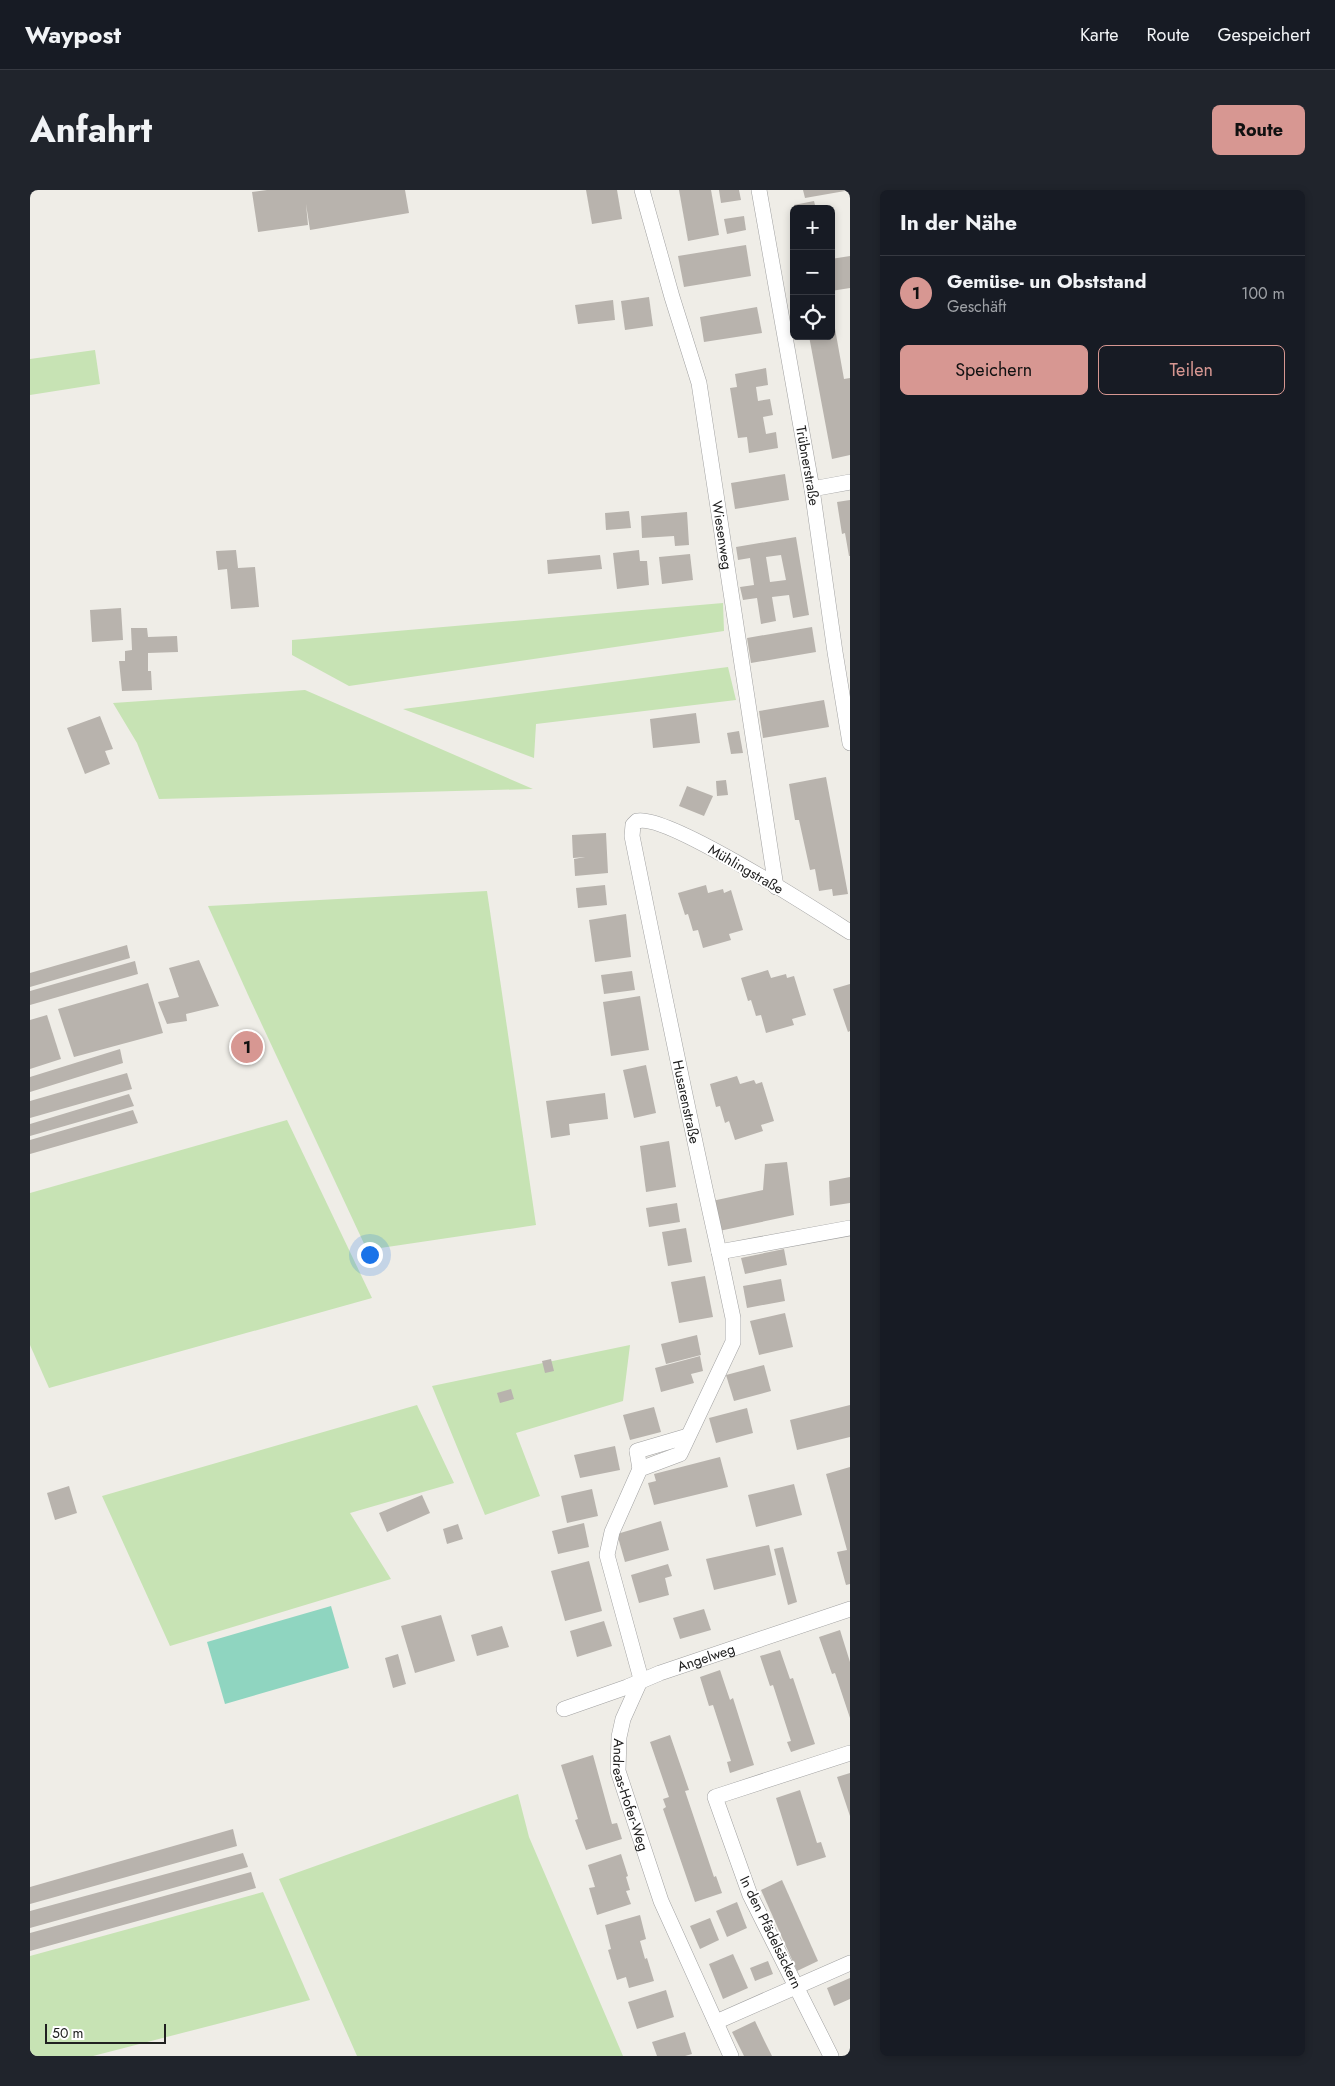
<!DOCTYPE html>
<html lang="de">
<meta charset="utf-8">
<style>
body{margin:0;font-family:Jost,sans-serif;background:#20242c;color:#f1f3f6}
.controls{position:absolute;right:15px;top:15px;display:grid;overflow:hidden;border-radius:8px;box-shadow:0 2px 8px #0003}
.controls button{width:45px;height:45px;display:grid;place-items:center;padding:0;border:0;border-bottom:1px solid #363941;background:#171b24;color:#f1f3f6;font:25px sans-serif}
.scale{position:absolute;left:15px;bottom:12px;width:121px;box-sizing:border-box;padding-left:5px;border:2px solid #202020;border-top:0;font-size:14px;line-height:18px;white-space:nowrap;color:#202020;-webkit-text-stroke:4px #fff;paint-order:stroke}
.you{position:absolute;left:339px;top:1064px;width:18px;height:18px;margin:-12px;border:4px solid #fff;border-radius:50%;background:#1a73e8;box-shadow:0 0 0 8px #1a73e833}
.badge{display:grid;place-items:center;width:32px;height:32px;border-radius:50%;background:#d79792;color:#111;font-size:16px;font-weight:700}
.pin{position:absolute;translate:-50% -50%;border:2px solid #fff;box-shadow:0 1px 5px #0006}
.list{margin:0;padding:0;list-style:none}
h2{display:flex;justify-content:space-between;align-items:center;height:65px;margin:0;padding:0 20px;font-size:21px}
h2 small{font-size:16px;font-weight:400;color:#9ea1a6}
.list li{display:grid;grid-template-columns:32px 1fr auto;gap:15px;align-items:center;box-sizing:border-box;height:75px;padding:0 20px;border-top:1px solid #363941}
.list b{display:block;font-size:19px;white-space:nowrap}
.list p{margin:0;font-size:16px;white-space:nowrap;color:#9ea1a6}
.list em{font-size:16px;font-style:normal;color:#9ea1a6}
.actions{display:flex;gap:10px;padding:15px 20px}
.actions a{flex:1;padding:11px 0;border:1px solid #d79792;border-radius:8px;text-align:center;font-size:18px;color:#d79792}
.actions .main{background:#d79792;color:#111}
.icon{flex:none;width:28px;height:28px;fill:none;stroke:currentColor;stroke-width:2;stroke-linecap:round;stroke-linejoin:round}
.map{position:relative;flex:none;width:820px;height:1866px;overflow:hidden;border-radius:8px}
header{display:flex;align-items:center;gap:30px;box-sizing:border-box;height:70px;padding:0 25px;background:#171b24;border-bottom:1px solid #363941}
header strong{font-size:24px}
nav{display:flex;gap:28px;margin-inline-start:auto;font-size:18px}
.intro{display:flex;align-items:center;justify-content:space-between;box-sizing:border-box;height:120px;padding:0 30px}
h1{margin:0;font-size:35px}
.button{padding:12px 22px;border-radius:8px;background:#d79792;color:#111;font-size:18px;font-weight:700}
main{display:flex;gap:30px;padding:0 30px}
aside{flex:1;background:#171b24;border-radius:8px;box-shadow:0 2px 8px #0003}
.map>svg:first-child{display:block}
</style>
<header>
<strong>Waypost</strong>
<nav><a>Karte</a><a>Route</a><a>Gespeichert</a></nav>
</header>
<div class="intro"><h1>Anfahrt</h1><a class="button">Route</a></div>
<main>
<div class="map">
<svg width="820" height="1866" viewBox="0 0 820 1866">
<rect width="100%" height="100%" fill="#efede7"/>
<g fill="#c7e3b4">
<polygon points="65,160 70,194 0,205 0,169"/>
<polygon points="693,413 694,441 319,496 262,465 262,450"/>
<polygon points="698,477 706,510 506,534 504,568 373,519"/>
<polygon points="275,500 503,599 129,609 107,553 83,513"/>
<polygon points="457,701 506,1035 337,1060 219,807 178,716"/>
<polygon points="257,930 342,1108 19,1198 0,1155 0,1003"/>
<polygon points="600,1155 593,1211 486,1243 510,1306 455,1325 402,1196"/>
<polygon points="387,1215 424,1293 320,1323 361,1389 140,1456 72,1306"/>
<polygon points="488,1604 499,1647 593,1866 327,1866 249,1689"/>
<polygon points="233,1702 280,1810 63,1866 0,1866 0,1766"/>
</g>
<polygon fill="#8fd5c0" points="301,1416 319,1478 195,1514 177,1452"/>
<g fill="#b8b3ad" fill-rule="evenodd">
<polygon points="237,0 375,0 379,23 280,40 276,14 278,35 228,42 222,2"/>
<polygon points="556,0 587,0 592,29 562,34"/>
<polygon points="649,0 681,0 689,45 658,51"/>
<polygon points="689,0 709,0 711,10 691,13"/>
<polygon points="773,0 815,0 815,1 775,8"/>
<polygon points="784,11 786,19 764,19 764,15"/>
<polygon points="714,26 716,40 697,44 694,29"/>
<polygon points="716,55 721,86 654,97 648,66"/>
<polygon points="820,66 820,98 801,101 801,69"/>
<polygon points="619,107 623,136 595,140 591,111"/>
<polygon points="583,110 585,130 548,134 545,115"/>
<polygon points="727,117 732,143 674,152 670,127"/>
<polygon points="801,133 804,133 814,189 820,188 820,265 802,269 779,146 801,146"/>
<polygon points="736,178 738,195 726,197 728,211 740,209 743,225 733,227 736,244 746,242 748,258 719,263 717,247 708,248 700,198 707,197 705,184"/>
<polygon points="755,284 759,310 705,319 701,293"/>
<polygon points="820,310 820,366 819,366 815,343 812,344 807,312"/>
<polygon points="599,321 601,338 576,340 575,323"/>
<polygon points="657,322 659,355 645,356 644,346 612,348 611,326"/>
<path d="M 766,347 L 779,425 L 763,428 L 759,405 L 742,407 L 746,431 L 731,434 L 727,408 L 713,410 L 710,397 L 724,395 L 720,368 L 708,370 L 706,357 ZM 751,365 L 756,390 L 740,392 L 736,367 Z"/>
<polygon points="206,360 208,378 225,377 229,417 201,419 197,379 188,380 186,361"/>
<polygon points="609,360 610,371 617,371 619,395 587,399 583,363"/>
<polygon points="660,364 663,390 632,394 629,367"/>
<polygon points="570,365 572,379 518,384 517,370"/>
<polygon points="91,418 93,450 62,452 60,420"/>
<polygon points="782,437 786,462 721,473 717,448"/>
<polygon points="101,438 117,438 118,447 147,446 148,462 118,463 118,481 121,481 122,500 92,501 89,471 95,471 95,461 102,460"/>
<polygon points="794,510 799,537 733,548 729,521"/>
<polygon points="666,523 670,553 623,558 620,529"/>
<polygon points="70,526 83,559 75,561 80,574 55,584 37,538"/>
<polygon points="709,541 713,563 701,564 697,543"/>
<polygon points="796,587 818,704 803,706 802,699 789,701 785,679 780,680 769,630 765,630 759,594"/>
<polygon points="696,590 698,605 687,606 686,591"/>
<polygon points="657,596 683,606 674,626 649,616"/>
<polygon points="576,643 578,683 545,686 544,669 555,667 543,668 542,645"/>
<polygon points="575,695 577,715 548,718 546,698"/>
<polygon points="676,695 678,703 693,699 694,703 701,700 713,740 699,744 701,750 673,758 668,740 663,741 658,724 655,725 648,703"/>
<polygon points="596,724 601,767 565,772 559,730"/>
<polygon points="97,755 100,768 0,797 0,783"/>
<polygon points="169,770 189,816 156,824 157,831 137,834 128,812 149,807 139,778"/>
<polygon points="105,771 108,784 0,815 0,801"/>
<polygon points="738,780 741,788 756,784 757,788 764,786 776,825 762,829 764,835 736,843 731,825 726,826 721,810 718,811 711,788"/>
<polygon points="602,781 605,800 574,804 571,785"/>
<polygon points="118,793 133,843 44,867 28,819"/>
<polygon points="820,794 820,841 818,842 803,799"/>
<polygon points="610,806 619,860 581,866 573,812"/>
<polygon points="17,825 31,869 0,879 0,830"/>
<polygon points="220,849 224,861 213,865 209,853"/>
<polygon points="90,859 93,873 0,902 0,887"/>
<polygon points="616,875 626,923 604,928 593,880"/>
<polygon points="97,883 102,899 0,928 0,911"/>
<polygon points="707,886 710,894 724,890 726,894 732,892 744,931 731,935 733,941 705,950 699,931 695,933 690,916 686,917 680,894"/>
<polygon points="575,903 578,929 539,934 540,945 521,948 516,911"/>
<polygon points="99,904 104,916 0,946 0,934"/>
<polygon points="103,920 108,933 0,964 0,950"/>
<polygon points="639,951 646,997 616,1002 610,956"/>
<polygon points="757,972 764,1025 689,1041 682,1011 733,1000 735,974"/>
<polygon points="820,987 820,1013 800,1016 799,991"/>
<polygon points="647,1013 650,1032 619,1037 616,1018"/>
<polygon points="656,1038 662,1072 638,1076 632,1042"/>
<polygon points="754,1059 757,1075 715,1084 711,1068"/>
<polygon points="675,1086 683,1127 649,1133 641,1092"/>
<polygon points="751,1089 755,1111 717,1118 713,1096"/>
<polygon points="755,1123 763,1157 729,1165 720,1131"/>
<polygon points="667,1145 671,1165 636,1174 631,1154"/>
<polygon points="670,1166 673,1181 661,1184 664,1193 631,1202 625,1178"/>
<polygon points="521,1169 524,1181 515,1183 512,1171"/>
<polygon points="734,1175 741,1201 704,1211 696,1185"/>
<polygon points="481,1199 484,1209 470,1213 467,1203"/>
<polygon points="820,1215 820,1247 767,1260 760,1230"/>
<polygon points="624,1217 631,1242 600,1250 593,1225"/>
<polygon points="717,1218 723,1243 686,1253 679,1228"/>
<polygon points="585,1256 590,1280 550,1288 544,1265"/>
<polygon points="690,1267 698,1297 624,1315 618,1293 626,1291 624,1284"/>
<polygon points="820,1277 820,1394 816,1395 807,1362 817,1360 796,1284"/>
<polygon points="764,1294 772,1325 726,1337 718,1305"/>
<polygon points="39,1296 47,1323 25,1330 17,1303"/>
<polygon points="562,1299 568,1326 537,1333 531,1306"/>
<polygon points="392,1305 400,1323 357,1342 349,1323"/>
<polygon points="631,1331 639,1360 595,1372 587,1344"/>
<polygon points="554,1333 559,1357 528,1364 522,1341"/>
<polygon points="428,1334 433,1349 417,1354 413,1339"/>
<polygon points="739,1355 746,1385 684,1400 676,1369"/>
<polygon points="753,1357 767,1412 758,1415 744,1359"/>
<polygon points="559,1371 572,1421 535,1431 521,1381"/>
<polygon points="638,1374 642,1386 635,1388 639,1405 609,1413 601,1385"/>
<polygon points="674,1419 681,1440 650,1449 643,1428"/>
<polygon points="411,1425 425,1471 385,1483 371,1436"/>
<polygon points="574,1431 582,1456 547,1467 540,1441"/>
<polygon points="472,1436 479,1457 447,1466 441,1445"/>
<polygon points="810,1440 820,1472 820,1528 805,1483 802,1484 789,1447"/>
<polygon points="750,1460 760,1489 763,1488 785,1554 761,1562 757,1552 761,1551 743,1495 740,1496 730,1466"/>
<polygon points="368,1464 376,1494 363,1498 355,1468"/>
<polygon points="690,1480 700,1510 703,1508 724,1575 700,1583 697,1572 701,1571 683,1515 679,1516 670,1487"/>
<polygon points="640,1545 659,1600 655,1601 684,1687 686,1686 692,1703 665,1712 633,1619 636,1617 633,1609 639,1607 620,1552"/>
<polygon points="563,1565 582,1634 587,1633 592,1649 556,1660 545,1630 548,1629 531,1575"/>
<polygon points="820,1583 820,1626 807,1587"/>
<polygon points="770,1600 787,1653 791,1652 796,1667 767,1676 746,1608"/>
<polygon points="203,1639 207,1656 0,1714 0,1697"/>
<polygon points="213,1663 218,1677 0,1738 0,1721"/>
<polygon points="591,1664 598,1686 596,1687 600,1700 596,1701 601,1714 567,1725 559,1698 565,1697 558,1675"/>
<polygon points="221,1682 226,1698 0,1761 0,1743"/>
<polygon points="752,1690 788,1771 767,1781 731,1700"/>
<polygon points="707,1712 717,1738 697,1747 686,1721"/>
<polygon points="610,1725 616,1749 610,1751 615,1769 617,1768 624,1791 599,1798 596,1787 587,1790 578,1760 581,1759 575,1735"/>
<polygon points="680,1728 689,1750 670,1759 660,1736"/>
<polygon points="703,1764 718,1798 693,1809 679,1774"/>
<polygon points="738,1771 743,1784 725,1791 720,1778"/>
<polygon points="820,1788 820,1809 804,1816 797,1798"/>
<polygon points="636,1800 644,1827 607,1839 598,1812"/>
<polygon points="725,1831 734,1850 742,1866 714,1866 702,1842"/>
<polygon points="655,1842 662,1864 655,1866 627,1866 622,1852"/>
</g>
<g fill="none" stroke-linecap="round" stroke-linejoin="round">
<g stroke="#a1a1a1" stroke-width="16">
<g id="street">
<path id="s1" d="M 612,0 L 642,107 L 669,193 L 746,697"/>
<path id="s2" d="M 729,0 L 782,299 L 805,462 L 820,553"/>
<polyline points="782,299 820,292"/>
<path id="s3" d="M 820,742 C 787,721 636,623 607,631 L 603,635 L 602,646 C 630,785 658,924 689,1062 L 820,1038"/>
<path id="s4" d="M 689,1062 L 703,1128 L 703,1152 L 650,1264 L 610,1279 L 582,1342 L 577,1365 L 611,1489 L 593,1529 L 589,1547 L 588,1581 L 631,1711 L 701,1866"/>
<polyline points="610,1279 607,1261 658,1246"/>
<path id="s5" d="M 534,1519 L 597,1497 L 630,1483 L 820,1419"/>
<polyline points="686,1832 820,1773"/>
<polyline points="801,1866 720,1705 685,1607 820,1563"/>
</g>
</g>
<use href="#street" stroke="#fff" stroke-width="15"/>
</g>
<g text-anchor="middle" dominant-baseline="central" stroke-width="4" stroke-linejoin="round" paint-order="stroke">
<g font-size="14" fill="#202020" stroke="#fff">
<text stroke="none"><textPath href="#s2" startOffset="280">Trübnerstraße</textPath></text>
<text stroke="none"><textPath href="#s1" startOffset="355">Wiesenweg</textPath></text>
<text transform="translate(716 679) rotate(30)">Mühlingstraße</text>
<text stroke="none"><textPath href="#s3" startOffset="530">Husarenstraße</textPath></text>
<text stroke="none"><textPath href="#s5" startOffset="151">Angelweg</textPath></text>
<text stroke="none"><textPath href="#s4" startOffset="601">Andreas-Hofer-Weg</textPath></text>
<text transform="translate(741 1742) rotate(64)">In den Pfädelsäckern</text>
</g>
</g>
</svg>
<div class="controls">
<button>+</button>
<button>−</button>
<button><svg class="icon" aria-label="locate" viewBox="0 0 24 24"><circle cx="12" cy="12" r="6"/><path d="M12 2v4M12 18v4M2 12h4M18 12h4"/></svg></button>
</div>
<div class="scale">50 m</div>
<div class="you"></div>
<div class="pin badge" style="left:217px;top:857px">1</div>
</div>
<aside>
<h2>In der Nähe<small></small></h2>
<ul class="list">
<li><span class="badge">1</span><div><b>Gemüse- un Obststand</b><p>Geschäft</p></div><em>100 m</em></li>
</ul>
<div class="actions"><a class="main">Speichern</a><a>Teilen</a></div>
</aside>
</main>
